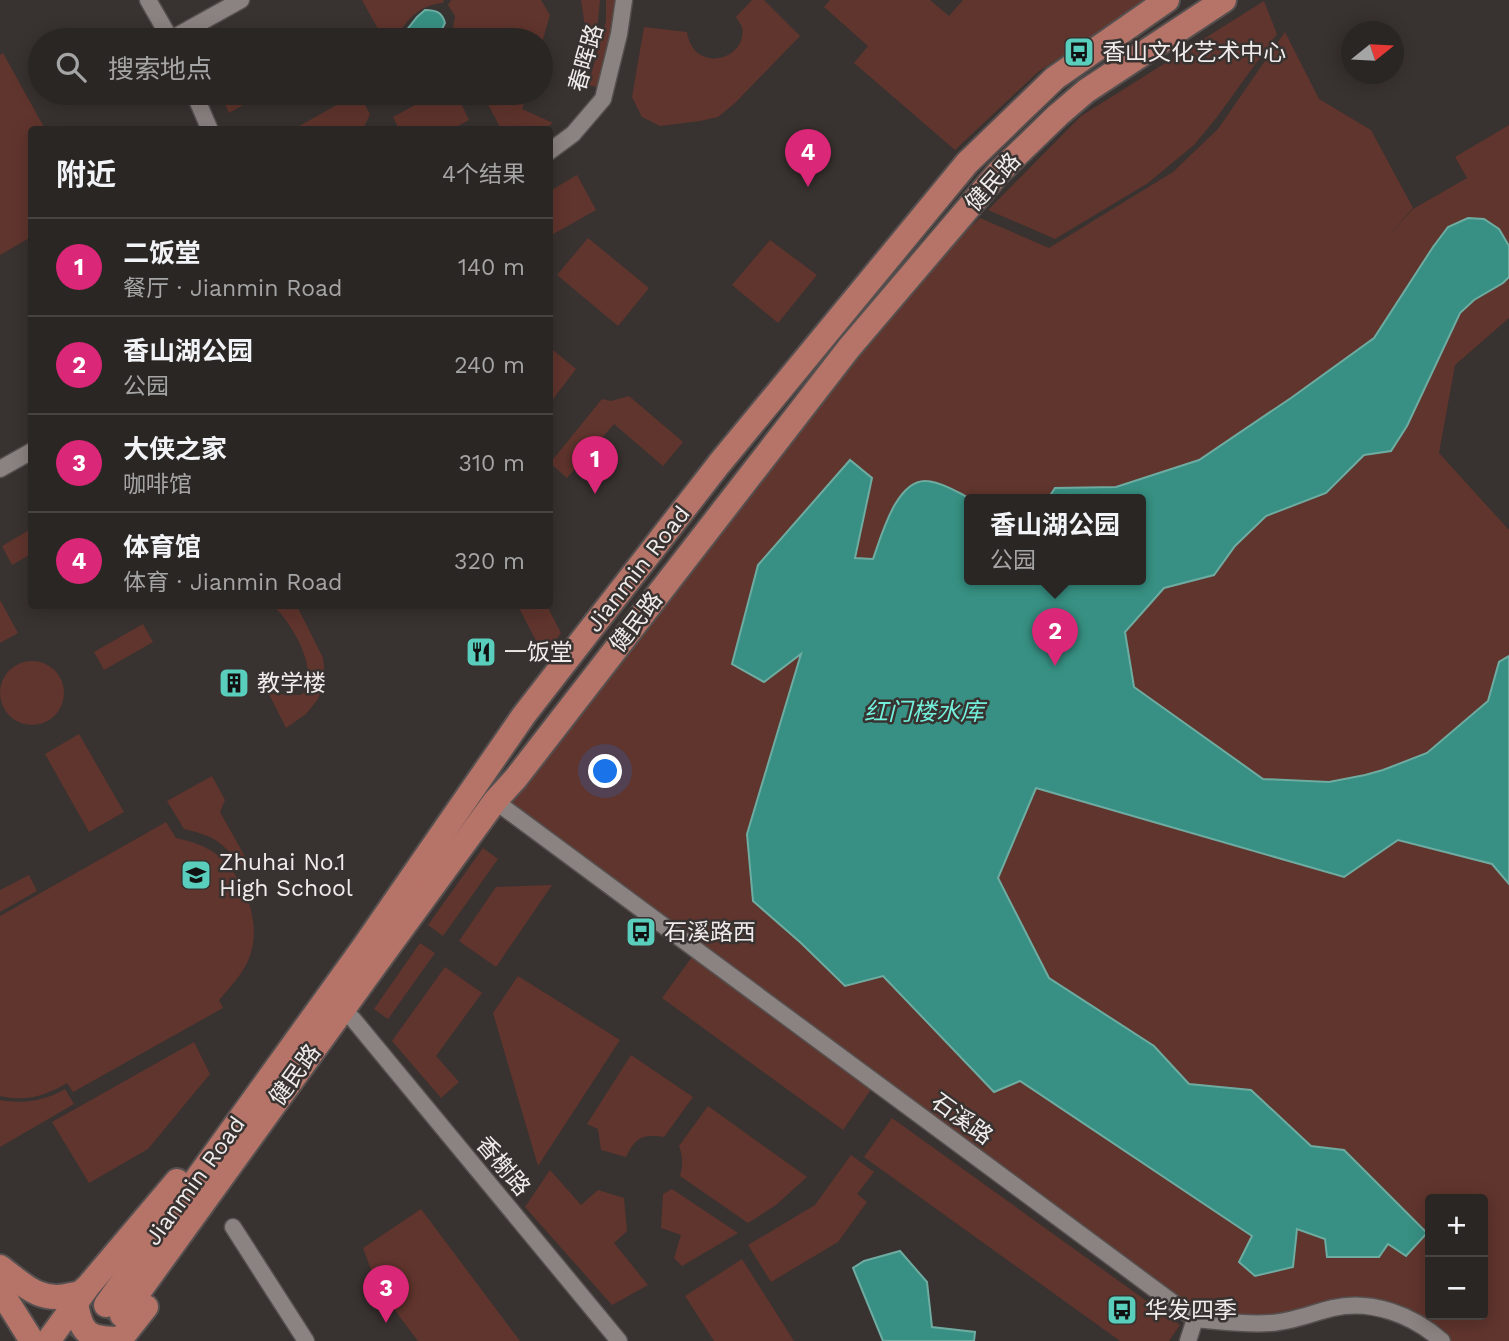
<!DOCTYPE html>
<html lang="zh">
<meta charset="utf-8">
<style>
body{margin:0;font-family:"Work Sans","Noto Sans SC",sans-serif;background:#322e2c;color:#f1f3f6}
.controls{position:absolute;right:21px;bottom:21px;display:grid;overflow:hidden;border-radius:7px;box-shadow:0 4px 18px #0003}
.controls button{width:63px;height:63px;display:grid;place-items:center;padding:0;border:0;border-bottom:2px solid #464341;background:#2a2624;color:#f1f3f6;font:35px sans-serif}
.compass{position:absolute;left:1341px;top:21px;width:63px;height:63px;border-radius:50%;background:#2a2624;box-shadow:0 4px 18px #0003;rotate:72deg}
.you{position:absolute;left:606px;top:772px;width:24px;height:24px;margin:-18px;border:5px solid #fff;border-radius:50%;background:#1a73e8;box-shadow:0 0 0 10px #1a73e833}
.badge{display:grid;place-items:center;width:46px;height:46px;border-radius:50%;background:#db2777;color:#fff;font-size:23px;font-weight:700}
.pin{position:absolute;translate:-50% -58px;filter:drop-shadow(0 2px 4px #0008)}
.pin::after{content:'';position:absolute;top:37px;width:24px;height:21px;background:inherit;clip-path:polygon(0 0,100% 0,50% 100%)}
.popup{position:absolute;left:964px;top:494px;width:182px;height:91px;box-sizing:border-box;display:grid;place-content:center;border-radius:7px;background:#2a2624;filter:drop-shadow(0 2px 5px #0005);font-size:23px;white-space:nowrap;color:#a5a5a6}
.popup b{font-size:26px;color:#f1f3f6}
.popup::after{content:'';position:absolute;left:50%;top:100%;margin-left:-14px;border:14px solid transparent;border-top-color:#2a2624}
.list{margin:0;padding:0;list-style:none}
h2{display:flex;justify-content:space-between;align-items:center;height:91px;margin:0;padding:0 28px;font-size:30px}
h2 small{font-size:23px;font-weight:400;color:#a5a5a6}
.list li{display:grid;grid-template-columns:46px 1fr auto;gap:21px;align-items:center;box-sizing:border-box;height:98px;padding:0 28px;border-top:2px solid #464341}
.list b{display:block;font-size:26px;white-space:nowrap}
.list p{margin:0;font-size:23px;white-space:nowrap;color:#a5a5a6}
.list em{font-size:23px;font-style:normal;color:#a5a5a6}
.icon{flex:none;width:38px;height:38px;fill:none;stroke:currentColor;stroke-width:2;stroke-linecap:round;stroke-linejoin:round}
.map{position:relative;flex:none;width:1509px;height:1341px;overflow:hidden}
.search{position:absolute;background:#2a2624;box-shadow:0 4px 18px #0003;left:28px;top:28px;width:525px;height:77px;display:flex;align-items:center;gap:18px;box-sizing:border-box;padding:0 24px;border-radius:38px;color:#a5a5a6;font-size:26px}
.panel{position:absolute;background:#2a2624;box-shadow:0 4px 18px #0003;left:28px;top:126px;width:525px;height:483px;border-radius:7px}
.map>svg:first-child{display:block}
</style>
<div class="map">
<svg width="1509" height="1341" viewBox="0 0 1509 1341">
<rect width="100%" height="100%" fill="#383230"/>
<g fill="#60352d" fill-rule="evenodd">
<path d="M 362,0 L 444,0 L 443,3 C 419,5 406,20 395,40 L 384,40 Z"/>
<polygon points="451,0 541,0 550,15 541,46 541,40 469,40 462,34 456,32 453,27 455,16 448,5"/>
<polygon points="581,0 600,0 597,31 585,27"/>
<polygon points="606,0 621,0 601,88 588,85 606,21"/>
<path d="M 752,0 L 764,0 L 800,36 L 735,103 L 718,117 L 700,121 L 660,126 L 642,117 L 632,97 L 644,27 L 687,32 C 693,74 748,61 742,27 C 741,24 738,21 736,17 Z"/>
<polygon points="830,0 930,0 949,16 963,0 1146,0 1038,72 955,150 854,63 868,46 824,7"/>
<polygon points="1264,1 1277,34 1217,117 1194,145 1148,183 1055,239 988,210 1081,116"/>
<path d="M 1285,32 L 1319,99 L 1371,130 L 1413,208 L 1387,237 L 1413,209 L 1467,178 L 1455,157 L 1509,125 L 1509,318 L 1455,365 L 1439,453 L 1509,530 L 1509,1341 L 1442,1341 L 1377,1307 L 1285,1321 L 1195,1319 L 495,801 L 887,304 L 980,218 L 1049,248 L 1173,172 L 1218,129 ZM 969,500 L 1141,500 L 1141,580 L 969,580 ZM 1430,1199 L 1483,1199 L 1483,1315 L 1430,1315 Z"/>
<polygon points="3,53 45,129 32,130 31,237 0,255 0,55"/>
<polygon points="220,93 255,93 258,97 229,113"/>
<polygon points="358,93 370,114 363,129 294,129"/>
<polygon points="411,93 463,93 463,94 458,97 469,120 458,126 459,129 399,129 393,117 417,104"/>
<polygon points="482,93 527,93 522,109 553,123 544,129 501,129"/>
<polygon points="577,175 596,210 550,236 550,191"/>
<polygon points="588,238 649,288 618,326 557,275"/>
<polygon points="770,240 817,275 778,323 732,285"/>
<polygon points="553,350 576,369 550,403 550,354"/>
<polygon points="629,396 683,442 663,466 614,424 567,478 550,463 602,399 611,401"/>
<polygon points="31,529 31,554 12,565 2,546"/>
<polygon points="0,600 18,633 0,643"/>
<path d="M 274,606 L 297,606 L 323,658 L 325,677 L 318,699 L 306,714 L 286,728 L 269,694 L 300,695 L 307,691 C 315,663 293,626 274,606 Z"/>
<polygon points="518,606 547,606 561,633 544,656"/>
<polygon points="143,624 153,642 104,670 94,652"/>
<circle cx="32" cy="693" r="32"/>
<polygon points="79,734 124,812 89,832 45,754"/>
<path d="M 212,776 L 225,800 L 220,812 L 248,862 L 242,866 C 220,841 217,837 184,829 L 167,801 Z"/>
<path d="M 166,822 L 176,838 C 190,841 204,845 216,854 C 245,877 264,925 248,961 C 241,976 230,987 219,1000 L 223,1008 L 73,1092 L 67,1083 C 45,1096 26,1102 0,1096 L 0,916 Z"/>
<polygon points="483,848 498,859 443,936 428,925"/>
<polygon points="29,875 37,891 0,912 0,890"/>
<polygon points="552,885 496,967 459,941 496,887"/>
<polygon points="420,943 435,953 388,1019 374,1009"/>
<polygon points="692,957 872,1088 843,1130 662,998"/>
<polygon points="445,967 482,993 436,1056 459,1082 441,1098 392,1041"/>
<polygon points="518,976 620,1040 538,1166 493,1013"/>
<polygon points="194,1042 210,1074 148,1149 89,1183 52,1122"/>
<path d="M 631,1055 L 693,1097 L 664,1137 C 642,1134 636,1137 626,1157 L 601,1150 L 598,1129 L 587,1124 Z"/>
<path d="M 65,1089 L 74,1104 L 0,1147 L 0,1100 C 23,1104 45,1101 65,1089 Z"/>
<path d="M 708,1106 L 807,1177 L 776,1205 L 748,1223 L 680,1176 C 683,1165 683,1157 679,1146 Z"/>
<polygon points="892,1118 1180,1325 1169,1341 1120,1341 864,1157"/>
<polygon points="851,1155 874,1172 857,1194 867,1202 838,1242 771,1282 748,1245 815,1205"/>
<polygon points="550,1170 581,1205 598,1190 624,1198 627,1231 614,1243 648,1285 612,1305 525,1207"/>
<polygon points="672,1189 738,1233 682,1266 674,1258 681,1235 661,1228 663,1194"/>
<polygon points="421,1209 520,1341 418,1341 378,1288 363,1248"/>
<polygon points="742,1259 794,1341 714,1341 685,1296"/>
</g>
<g fill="#379083" stroke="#6eaca2" stroke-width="2">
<path d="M 425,10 C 436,10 442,12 445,23 L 442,29 L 444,37 L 447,38 L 457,38 L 459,40 L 399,40 L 417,17 Z"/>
<path d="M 1468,218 L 1484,219 L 1499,229 L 1509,246 L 1509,277 L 1503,283 L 1474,300 L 1460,313 L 1407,426 L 1391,451 L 1364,455 L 1326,493 L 1266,516 L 1235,546 L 1214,575 L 1164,588 L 1125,632 L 1134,687 L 1263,779 L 1329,782 L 1365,775 L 1383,770 L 1427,753 L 1488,701 L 1499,662 L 1509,656 L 1509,884 L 1492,864 L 1398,840 L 1344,877 L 1036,788 L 998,878 L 1049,978 L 1154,1046 L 1189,1084 L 1251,1090 L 1311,1146 L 1344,1150 L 1427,1233 L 1406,1256 L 1388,1244 L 1379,1257 L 1327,1257 L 1325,1239 L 1297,1229 L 1293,1267 L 1255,1276 L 1239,1262 L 1252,1236 L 1020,1081 L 994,1092 L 883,976 L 845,986 L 801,943 L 753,901 L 747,834 L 801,654 L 764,682 L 732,664 L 758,565 L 850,460 L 872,478 L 855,558 L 873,559 C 881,537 896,480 926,481 C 938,481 961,493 972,500 L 969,500 L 969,580 L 1141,580 L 1141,500 L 1047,500 L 1055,488 L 1116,487 L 1199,460 L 1291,398 L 1374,338 L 1433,247 L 1448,227 Z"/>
<polygon points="900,1251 927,1282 932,1327 975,1332 974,1341 883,1341 853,1268 864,1261"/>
</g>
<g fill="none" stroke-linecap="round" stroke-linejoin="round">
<polyline stroke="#544e4c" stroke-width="24" stroke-dasharray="24 12" stroke-linecap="butt" points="77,1341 106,1305"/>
<g stroke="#55504f" stroke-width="19">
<g id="street">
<polyline points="148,0 171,40"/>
<polyline points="171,39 241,0"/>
<polyline points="194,93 210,130"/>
<polyline points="550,151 573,134 603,99 619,34 624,0"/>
<polyline points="0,469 32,451"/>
<path d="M 495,801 L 1195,1319 C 1220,1321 1246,1325 1270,1323 C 1292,1322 1312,1313 1333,1308 C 1371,1299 1413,1315 1442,1341"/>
<polyline points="353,1019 619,1341"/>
<polyline points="233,1227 306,1341"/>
<polyline points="1188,1341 1195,1319"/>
</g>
</g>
<g stroke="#55504f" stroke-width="28">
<g id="primary">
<path d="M 0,1267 C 24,1285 39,1303 71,1295 C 78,1294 81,1293 86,1288"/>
<polyline points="0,1290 32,1341"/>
<path d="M 76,1303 C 81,1334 88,1339 120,1339"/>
<polyline points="106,1305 363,948 524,715 719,464 967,163 1055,78 1167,0"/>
<polyline points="122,1315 373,968 495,801 516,778 849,348 998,173 1058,115 1086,91 1224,0"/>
<polyline points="48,1341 89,1285 177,1181"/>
<polyline points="119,1341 146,1307"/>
</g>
</g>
<use href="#street" stroke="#8b8382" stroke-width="16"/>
<use href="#primary" stroke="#b67368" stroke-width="24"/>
</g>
<defs>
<g id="bus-square" transform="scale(1.575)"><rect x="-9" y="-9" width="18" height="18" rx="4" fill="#5acebc" stroke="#383230"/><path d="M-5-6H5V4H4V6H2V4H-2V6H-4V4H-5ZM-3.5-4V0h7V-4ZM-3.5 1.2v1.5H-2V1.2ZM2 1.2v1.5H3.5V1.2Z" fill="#111"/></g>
<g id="restaurant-square" transform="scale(1.575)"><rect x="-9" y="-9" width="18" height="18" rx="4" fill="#5acebc" stroke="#383230"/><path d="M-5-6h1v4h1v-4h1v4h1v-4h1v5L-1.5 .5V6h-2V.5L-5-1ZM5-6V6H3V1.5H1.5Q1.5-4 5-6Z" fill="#111"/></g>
<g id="building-square" transform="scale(1.575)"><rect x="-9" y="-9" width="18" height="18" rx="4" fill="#5acebc" stroke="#383230"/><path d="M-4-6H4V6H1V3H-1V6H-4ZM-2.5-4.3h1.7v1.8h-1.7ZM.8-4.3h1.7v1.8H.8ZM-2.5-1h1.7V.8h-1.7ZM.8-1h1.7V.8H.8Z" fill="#111"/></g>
<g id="school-square" transform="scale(1.575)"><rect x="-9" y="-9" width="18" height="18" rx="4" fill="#5acebc" stroke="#383230"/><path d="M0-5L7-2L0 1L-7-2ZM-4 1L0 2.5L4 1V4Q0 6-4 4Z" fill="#111"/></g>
</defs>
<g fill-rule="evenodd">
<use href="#bus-square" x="1079" y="52"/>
<use href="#restaurant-square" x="481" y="652"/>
<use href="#building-square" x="234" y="683"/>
<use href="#school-square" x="196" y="875"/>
<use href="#bus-square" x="641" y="932"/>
<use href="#bus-square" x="1122" y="1310"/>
</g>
<g text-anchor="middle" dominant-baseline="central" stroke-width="5" stroke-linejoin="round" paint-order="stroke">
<g font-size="23" fill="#f0eceb" stroke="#383230" text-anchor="start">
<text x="1102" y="52">香山文化艺术中心</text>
<text x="504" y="652">一饭堂</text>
<text x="257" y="683">教学楼</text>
<text x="219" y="862">Zhuhai No.1<tspan x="219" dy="26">High School</tspan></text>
<text x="664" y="932">石溪路西</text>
<text x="1145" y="1310">华发四季</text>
</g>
<g font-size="23" fill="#f0eceb" stroke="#383230">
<text transform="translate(586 58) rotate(-74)">春晖路</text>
<text transform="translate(993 182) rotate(-48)">健民路</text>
<text transform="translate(638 569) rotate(-52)">Jianmin Road</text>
<text transform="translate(636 622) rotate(-52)">健民路</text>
<text transform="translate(295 1075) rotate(-54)">健民路</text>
<text transform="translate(962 1119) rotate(36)">石溪路</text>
<text transform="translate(503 1166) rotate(50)">香榭路</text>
<text transform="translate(195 1181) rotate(-54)">Jianmin Road</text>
</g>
<g font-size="24" font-style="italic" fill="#72f0dc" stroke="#383230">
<text x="924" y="712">红门楼水库</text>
</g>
</g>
</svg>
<div class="controls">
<button>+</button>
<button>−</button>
</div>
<svg class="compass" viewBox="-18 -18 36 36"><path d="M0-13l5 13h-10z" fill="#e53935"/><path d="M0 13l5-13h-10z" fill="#a5a5a6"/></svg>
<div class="you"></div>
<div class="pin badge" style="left:595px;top:494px">1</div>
<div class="pin badge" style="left:1055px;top:666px">2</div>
<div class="popup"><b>香山湖公园</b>公园</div>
<div class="pin badge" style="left:386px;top:1323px">3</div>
<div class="pin badge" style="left:808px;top:187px">4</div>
<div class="search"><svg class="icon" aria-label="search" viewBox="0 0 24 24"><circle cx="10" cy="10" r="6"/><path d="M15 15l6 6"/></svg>搜索地点</div>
<section class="panel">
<h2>附近<small>4个结果</small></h2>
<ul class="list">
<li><span class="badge">1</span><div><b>二饭堂</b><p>餐厅 · Jianmin Road</p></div><em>140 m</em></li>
<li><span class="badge">2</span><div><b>香山湖公园</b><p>公园</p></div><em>240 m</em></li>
<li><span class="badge">3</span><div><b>大侠之家</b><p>咖啡馆</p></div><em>310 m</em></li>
<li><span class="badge">4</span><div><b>体育馆</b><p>体育 · Jianmin Road</p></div><em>320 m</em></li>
</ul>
</section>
</div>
